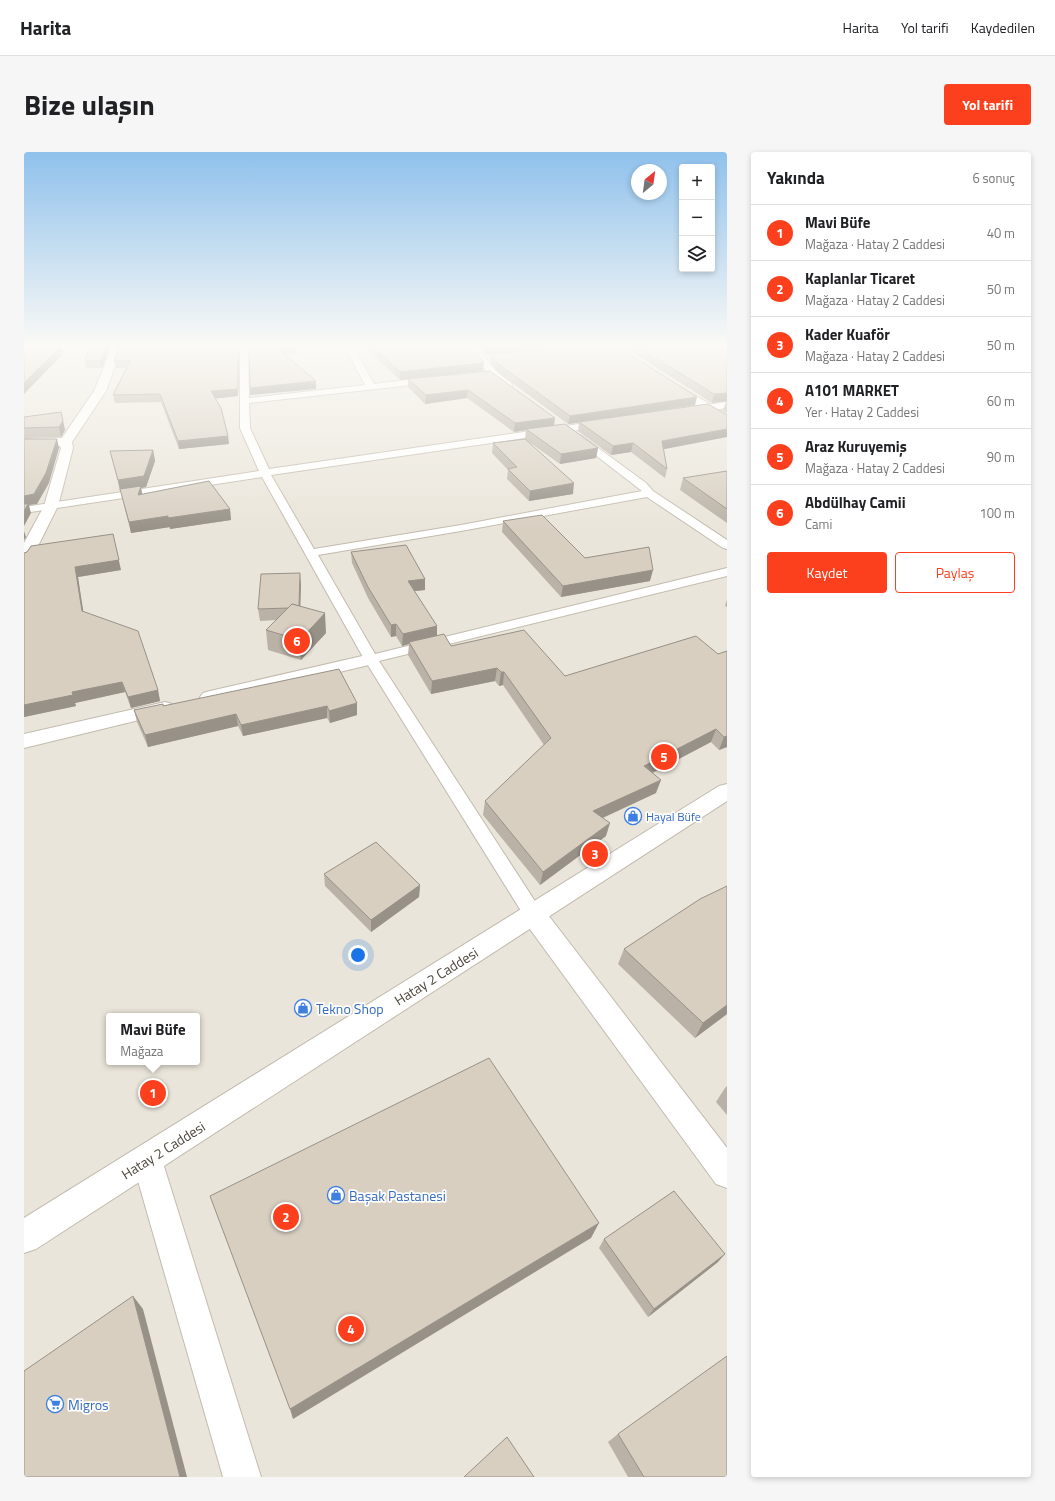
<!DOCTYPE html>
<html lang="tr">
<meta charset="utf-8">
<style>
body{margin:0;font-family:"Titillium Web",sans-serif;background:#f6f6f6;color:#202124}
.controls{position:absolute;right:12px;top:12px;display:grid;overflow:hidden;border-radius:4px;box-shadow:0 2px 6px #0003}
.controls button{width:36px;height:36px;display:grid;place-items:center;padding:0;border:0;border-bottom:1px solid #e0e0e0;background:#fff;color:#202124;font:20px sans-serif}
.compass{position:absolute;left:607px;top:12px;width:36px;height:36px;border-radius:50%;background:#fff;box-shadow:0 2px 6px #0003;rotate:29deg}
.you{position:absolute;left:334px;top:803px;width:14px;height:14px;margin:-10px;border:3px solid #fff;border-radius:50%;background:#1a73e8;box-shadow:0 0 0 6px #1a73e833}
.badge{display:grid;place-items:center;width:26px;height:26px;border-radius:50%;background:#fc3f1d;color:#fff;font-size:13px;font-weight:700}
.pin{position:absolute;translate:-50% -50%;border:2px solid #fff;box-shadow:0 1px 4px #0006}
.popup{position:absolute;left:82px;top:861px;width:94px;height:52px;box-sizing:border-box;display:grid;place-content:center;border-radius:4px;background:#fff;filter:drop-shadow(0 1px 3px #0005);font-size:13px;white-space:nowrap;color:#757577}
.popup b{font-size:15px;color:#202124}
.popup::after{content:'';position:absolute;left:50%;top:100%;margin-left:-8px;border:8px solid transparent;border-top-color:#fff}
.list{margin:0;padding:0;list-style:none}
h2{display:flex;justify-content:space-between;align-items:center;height:52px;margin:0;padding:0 16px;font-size:17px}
h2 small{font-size:13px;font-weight:400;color:#757577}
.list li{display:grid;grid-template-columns:26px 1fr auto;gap:12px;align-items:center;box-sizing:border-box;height:56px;padding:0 16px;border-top:1px solid #e0e0e0}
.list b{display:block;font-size:15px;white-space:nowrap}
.list p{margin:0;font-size:13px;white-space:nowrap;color:#757577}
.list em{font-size:13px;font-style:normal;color:#757577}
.actions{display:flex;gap:8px;padding:12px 16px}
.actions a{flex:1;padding:9px 0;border:1px solid #fc3f1d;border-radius:4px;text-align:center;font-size:14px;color:#fc3f1d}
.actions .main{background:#fc3f1d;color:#fff}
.icon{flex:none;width:22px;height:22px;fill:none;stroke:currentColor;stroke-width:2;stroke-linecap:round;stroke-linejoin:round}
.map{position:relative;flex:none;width:703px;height:1325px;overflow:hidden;border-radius:4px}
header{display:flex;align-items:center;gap:24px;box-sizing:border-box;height:56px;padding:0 20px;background:#fff;border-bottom:1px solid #e0e0e0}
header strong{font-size:19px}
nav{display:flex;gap:22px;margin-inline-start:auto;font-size:14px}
.intro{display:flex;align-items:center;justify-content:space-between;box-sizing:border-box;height:96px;padding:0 24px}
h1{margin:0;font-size:28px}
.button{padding:10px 18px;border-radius:4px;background:#fc3f1d;color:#fff;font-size:14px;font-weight:700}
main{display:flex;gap:24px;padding:0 24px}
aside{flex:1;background:#fff;border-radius:4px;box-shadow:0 2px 6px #0003}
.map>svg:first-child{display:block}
</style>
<header>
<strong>Harita</strong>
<nav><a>Harita</a><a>Yol tarifi</a><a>Kaydedilen</a></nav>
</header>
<div class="intro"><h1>Bize ulaşın</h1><a class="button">Yol tarifi</a></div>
<main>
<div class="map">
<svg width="703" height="1325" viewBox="0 0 703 1325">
<rect width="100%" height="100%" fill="#f6f3ec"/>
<path fill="#eae5da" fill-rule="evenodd" d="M 0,193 L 703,193 L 703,1325 L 0,1325 ZM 85,864 L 173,864 L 173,910 L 85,910 Z"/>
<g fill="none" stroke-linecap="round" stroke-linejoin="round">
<g stroke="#c2bbae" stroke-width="2">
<g id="service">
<polygon points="216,193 224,193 225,246 341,233 320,193 328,193 350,232 406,225 410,228 406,231 225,251 226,276 245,317 576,269 581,272 576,275 247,323 290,397 437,373 618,339 552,288 550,286 555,283 558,284 622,331 629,339 703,388 703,397 699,396 623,345 437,379 294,403 351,502 703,416 703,424 355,509 516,757 518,762 516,767 509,770 502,767 340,507 238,325 0,361 0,355 235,319 216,276"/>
<path d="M 445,193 L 453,193 C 462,209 473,221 487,231 L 488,233 L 487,235 C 472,238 451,205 445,193 Z"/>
<polygon points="703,250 703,256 668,261 663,258 668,255"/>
</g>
</g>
<g stroke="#c2bbae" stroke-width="2">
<g id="minor">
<polygon points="89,193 99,193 82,239 48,290 49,296 34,354 8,406 6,409 0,411 0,391 20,354 37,296 36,294 0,295 0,287 38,286 70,239"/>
<polygon points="646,229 703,262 703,271 699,270 642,234 640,232"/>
<polygon points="347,502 353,503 356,507 353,511 186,551 179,549 176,545 179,541 186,539"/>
<polygon points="141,550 148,552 151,556 148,560 0,596 0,582"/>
<polygon points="509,752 518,755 703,996 703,1036 692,1032 500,769 497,762 500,755"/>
<polygon points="123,993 134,997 138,1008 237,1325 199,1325 108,1008 112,997"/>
</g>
</g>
<g stroke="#c2bbae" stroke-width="2">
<polygon id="tertiary" points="703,632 703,649 12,1097 0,1101 0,1066 695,634"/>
</g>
<use href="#service" fill="#fff" fill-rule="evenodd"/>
<use href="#minor" fill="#fff" fill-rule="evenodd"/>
<use href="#tertiary" fill="#fff" fill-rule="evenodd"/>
</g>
<g fill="#bab2a6">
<polygon points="66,193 87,193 78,216 62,216 61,209"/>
<polygon points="96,193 215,193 214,244 191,246 204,284 205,292 155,297 137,250 91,251 89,243 102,216 92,216 90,209"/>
<polygon points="338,193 449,193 459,219 376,228"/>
<polygon points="455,193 544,193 461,203"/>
<polygon points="597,193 703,193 703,249 688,251"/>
<polygon points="467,203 671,253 595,265 640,297 643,317 641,326 607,300 587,303 554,279 555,271 544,272 472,219 466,211"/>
<polygon points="466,219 530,273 574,296 572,306 536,312 505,290 549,342 505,349 483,327 484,318 468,301 469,291 501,287 502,278 490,280 443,246 401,252 384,235 384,227"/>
<polygon points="703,249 703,261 699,258 702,250"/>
<polygon points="37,260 41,278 37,285 0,286 0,265"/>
<polygon points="129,298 131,309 122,335 117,336 118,342 206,357 207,368 146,377 146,375 107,381 86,299"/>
<polygon points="703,319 703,371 656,338 659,326"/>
<polygon points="479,369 561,406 626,429 537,445 478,380"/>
<polygon points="327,400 401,427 401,438 390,439 413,484 427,494 541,524 672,484 703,595 695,598 687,590 629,621 632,641 579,666 582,684 516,733 459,663 461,649 520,593 479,533 475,534 471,529 407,542 384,503 385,492 378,494 372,484 367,485 344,446 328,411"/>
<polygon points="0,401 97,418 54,425 59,460 134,538 136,549 107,556 101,540 51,551 52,554 0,565"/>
<polygon points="277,432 276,454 302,481 277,508 244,498 242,478 252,468 236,469 234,457"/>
<polygon points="703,448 703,455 701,454"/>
<polygon points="333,551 333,563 306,571 303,566 219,584 214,574 124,595 113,570 110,558 139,554"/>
<polygon points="300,722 396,733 395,745 347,780 301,734"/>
<polygon points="703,734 703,862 671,886 594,812 600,797"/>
<polygon points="703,934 703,963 692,950 701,936"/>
<polygon points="580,1087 694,1110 624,1165 575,1096"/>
<polygon points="594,1282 703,1325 604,1325 584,1290"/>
</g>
<g fill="#979187">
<polygon points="83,193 87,193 78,216 76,209"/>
<polygon points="214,193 215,193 214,244 188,247 187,239"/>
<polygon points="481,193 544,193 461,203 461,196"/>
<polygon points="37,194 39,202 0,242 0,231"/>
<polygon points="273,194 273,201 254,203 253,196"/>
<polygon points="460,211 459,219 376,228 376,220"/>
<polygon points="292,229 292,237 226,243 226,236"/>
<polygon points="444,238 443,246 401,252 402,243"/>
<polygon points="703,241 703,249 688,251 690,242"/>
<polygon points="673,245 671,253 544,272 546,264"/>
<polygon points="531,266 530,274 502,277 502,278 490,280 491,271"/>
<polygon points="39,269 41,278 37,285 35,275"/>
<polygon points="703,277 703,285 636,298 638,289"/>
<polygon points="204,284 205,292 155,297 154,289"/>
<polygon points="33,287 35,296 25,331 13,352 5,353 7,361 0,374 0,344"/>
<polygon points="609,291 607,300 587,303 589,294"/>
<polygon points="574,296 572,306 536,312 537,302"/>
<polygon points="129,298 131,309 122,335 117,336 119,345 114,343 116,336 96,339 94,328"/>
<polygon points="550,331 549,342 505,349 506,339"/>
<polygon points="206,357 207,368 146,377 144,366"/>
<polygon points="144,364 146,375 107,381 105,370"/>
<polygon points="0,379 2,385 0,388"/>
<polygon points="89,382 97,418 54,425 61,470 58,459 51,415"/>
<polygon points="629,418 626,429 537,445 539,434"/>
<polygon points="276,421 277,432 276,468 275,456"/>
<polygon points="401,427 401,438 383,440 384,429"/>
<polygon points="301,461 302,481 277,508 276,488"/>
<polygon points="372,472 372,484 367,485 367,473"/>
<polygon points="413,474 413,485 385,490 385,492 378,494 379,482"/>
<polygon points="473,516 471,529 407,542 408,529"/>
<polygon points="477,520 480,520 479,533 475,534"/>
<polygon points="98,530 101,540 51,551 52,554 0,565 0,553 48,540"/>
<polygon points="134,538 136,549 107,556 104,545"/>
<polygon points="333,551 333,563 306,571 305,559"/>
<polygon points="303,554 303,566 219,584 217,573"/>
<polygon points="212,562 214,574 124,595 121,583"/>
<polygon points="692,577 687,590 616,627 620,614"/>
<polygon points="703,584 703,595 695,598 700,585"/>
<polygon points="637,628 632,641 565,672 569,659"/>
<polygon points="586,671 582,684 516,733 519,720"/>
<polygon points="396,733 395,745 347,780 347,768"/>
<polygon points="703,853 703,862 671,886 679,871"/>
<polygon points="575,1071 567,1086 269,1267 266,1257"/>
<polygon points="701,1102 694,1110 624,1165 630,1157"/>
<polygon points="109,1144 119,1157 163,1325 156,1325"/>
</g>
<g fill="#d8cfc1" stroke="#979187">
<polygon points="0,193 37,194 0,231"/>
<polygon points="66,193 83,193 76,209 61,209"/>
<polygon points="96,193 214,193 214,237 187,239 197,256 204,284 154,289 136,242 89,243 106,209 90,209"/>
<polygon points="225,193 272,193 273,194 253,196 292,229 226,236"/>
<polygon points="347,193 449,193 460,211 376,220"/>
<polygon points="460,193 481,193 461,196"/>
<polygon points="548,193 591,193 673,245 546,264 473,211 467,203"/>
<polygon points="610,193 703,193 703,241 690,242"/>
<polygon points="466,219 531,266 491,271 444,238 402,243 384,227"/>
<polygon points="684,252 703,263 703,277 638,289 643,317 609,291 589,294 555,270"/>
<polygon points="37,260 39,269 35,275 0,276 0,265"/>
<polygon points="541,272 574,296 537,302 502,277"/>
<polygon points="0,287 33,287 22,321 10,342 0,344"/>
<polygon points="501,287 550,331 506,339 484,317 493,315 469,291"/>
<polygon points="129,298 120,324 94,328 86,299"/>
<polygon points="703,319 703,357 659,326"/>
<polygon points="185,329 206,357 144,366 144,364 105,370 96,337 117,334 114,343"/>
<polygon points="0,352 4,352 0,359"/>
<polygon points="518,363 561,406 625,395 629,418 539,434 479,369"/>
<polygon points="89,382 95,408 51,415 58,459 114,479 134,538 104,545 98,530 48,540 49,543 0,553 0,401 3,400 7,394"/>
<polygon points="382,393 401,427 384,429 413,474 379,482 372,472 367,473 344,435 327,400"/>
<polygon points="276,421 275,454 268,452 264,456 234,457 237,422"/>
<polygon points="268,452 301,461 276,488 242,478"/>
<polygon points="500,478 541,524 672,484 694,502 703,499 703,584 700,585 692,577 620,614 637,628 569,659 586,671 519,720 461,649 527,586 480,520 477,520 473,516 408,529 385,490 420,482 427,494"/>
<polygon points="315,517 333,551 305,559 303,554 217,573 212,562 121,583 110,558 139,552 139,554"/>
<polygon points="352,690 396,733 347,768 300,722"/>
<polygon points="703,734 703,853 679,871 600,797 676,747"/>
<polygon points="465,906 575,1071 266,1257 186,1044"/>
<polygon points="650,1039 701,1102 630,1157 580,1087"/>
<polygon points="109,1144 156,1325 0,1325 0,1219"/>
<polygon points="703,1204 703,1325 620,1325 594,1282"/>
<polygon points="483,1285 510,1325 440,1325"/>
</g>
<linearGradient id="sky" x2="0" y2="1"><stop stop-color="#8fc1ec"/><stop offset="0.51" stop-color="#fbfaf6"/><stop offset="1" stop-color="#fbfaf6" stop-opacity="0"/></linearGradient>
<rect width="703" height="379" fill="url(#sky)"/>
<defs>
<g id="shop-ring" transform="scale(0.9)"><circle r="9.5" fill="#fff" stroke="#3f7fe0" stroke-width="1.5"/><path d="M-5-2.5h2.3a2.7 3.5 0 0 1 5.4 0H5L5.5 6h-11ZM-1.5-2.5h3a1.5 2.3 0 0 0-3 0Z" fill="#3f7fe0"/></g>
<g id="supermarket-ring" transform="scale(0.9)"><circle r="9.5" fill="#fff" stroke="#3f7fe0" stroke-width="1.5"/><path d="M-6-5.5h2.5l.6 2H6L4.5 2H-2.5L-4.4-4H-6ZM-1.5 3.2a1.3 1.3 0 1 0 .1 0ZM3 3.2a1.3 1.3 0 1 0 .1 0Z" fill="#3f7fe0"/></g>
</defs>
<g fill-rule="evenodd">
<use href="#shop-ring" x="609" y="664"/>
<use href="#shop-ring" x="279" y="856"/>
<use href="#shop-ring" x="312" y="1043"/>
<use href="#supermarket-ring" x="31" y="1252"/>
</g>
<g text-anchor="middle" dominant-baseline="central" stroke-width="3.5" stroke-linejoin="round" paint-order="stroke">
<g font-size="12" fill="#366cbe" stroke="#fff" text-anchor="start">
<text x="622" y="664">Hayal Büfe</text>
</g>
<g font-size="14" fill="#4b4439" stroke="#fff">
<text transform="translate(412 824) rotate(-32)">Hatay 2 Caddesi</text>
<text transform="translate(139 998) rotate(-32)">Hatay 2 Caddesi</text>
</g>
<g font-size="14" fill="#366cbe" stroke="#fff" text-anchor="start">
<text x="292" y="856">Tekno Shop</text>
<text x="325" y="1043">Başak Pastanesi</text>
<text x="44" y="1252">Migros</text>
</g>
</g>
</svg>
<div class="controls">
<button>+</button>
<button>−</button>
<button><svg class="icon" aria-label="layers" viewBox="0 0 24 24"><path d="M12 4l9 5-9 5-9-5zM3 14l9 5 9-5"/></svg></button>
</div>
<svg class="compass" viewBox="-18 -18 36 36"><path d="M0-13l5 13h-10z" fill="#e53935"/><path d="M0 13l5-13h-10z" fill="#757577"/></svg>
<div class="you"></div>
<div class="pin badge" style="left:129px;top:941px">1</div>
<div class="popup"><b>Mavi Büfe</b>Mağaza</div>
<div class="pin badge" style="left:262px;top:1065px">2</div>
<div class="pin badge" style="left:571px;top:702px">3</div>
<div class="pin badge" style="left:327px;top:1177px">4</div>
<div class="pin badge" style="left:640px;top:605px">5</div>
<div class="pin badge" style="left:273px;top:489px">6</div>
</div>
<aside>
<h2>Yakında<small>6 sonuç</small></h2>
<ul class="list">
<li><span class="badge">1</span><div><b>Mavi Büfe</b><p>Mağaza · Hatay 2 Caddesi</p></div><em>40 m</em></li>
<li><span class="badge">2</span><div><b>Kaplanlar Ticaret</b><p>Mağaza · Hatay 2 Caddesi</p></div><em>50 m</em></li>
<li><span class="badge">3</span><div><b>Kader Kuaför</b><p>Mağaza · Hatay 2 Caddesi</p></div><em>50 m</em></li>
<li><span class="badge">4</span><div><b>A101 MARKET</b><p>Yer · Hatay 2 Caddesi</p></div><em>60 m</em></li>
<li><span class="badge">5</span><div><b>Araz Kuruyemiş</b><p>Mağaza · Hatay 2 Caddesi</p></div><em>90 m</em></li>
<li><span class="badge">6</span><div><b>Abdülhay Camii</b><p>Cami</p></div><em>100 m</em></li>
</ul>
<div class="actions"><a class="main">Kaydet</a><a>Paylaş</a></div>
</aside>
</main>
